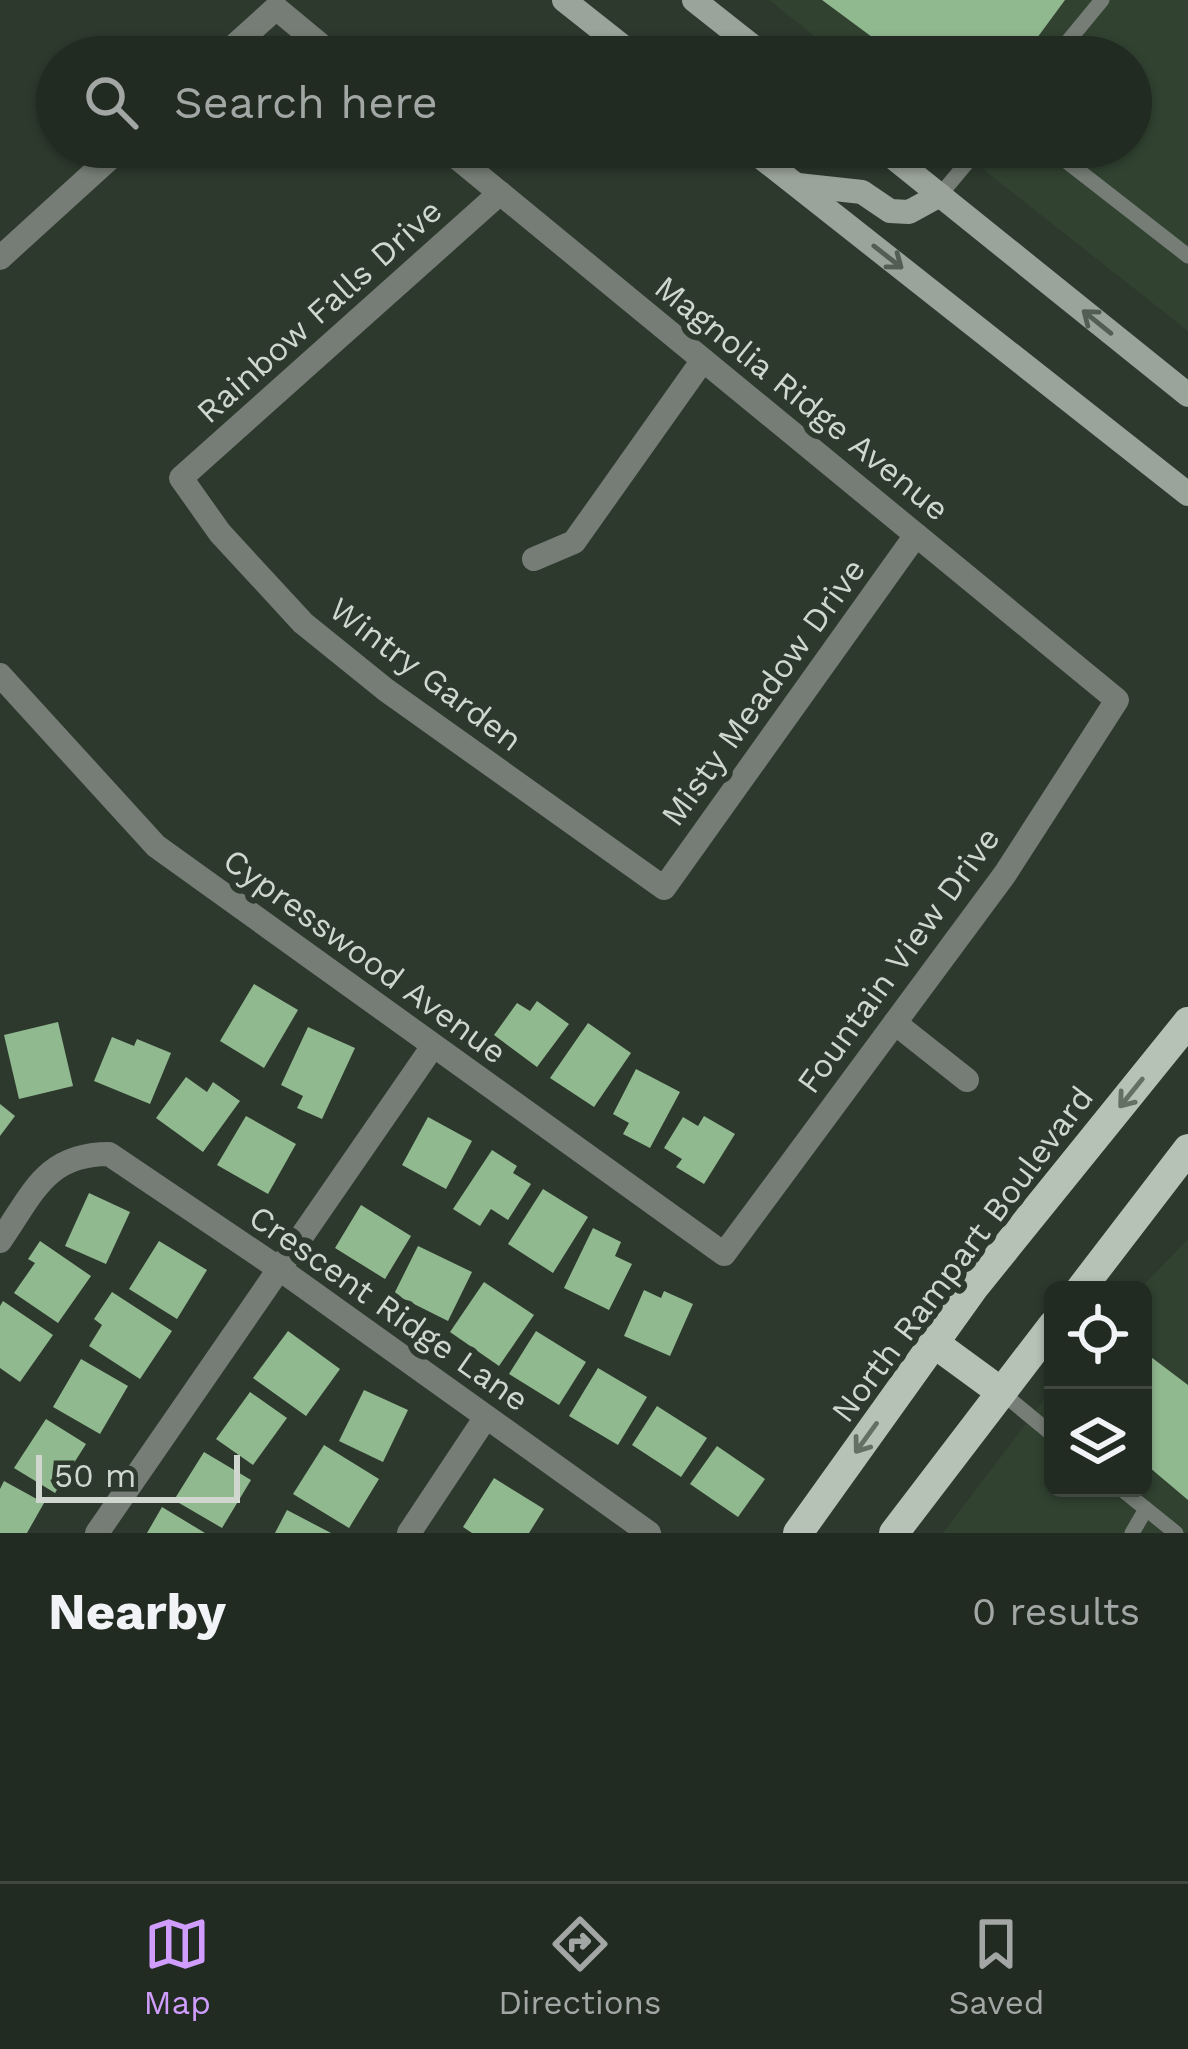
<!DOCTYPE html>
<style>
body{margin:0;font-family:"Work Sans",sans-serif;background:#2a332a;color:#f1f3f6}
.controls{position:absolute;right:36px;bottom:36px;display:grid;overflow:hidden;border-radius:18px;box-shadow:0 3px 9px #0004}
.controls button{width:108px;height:108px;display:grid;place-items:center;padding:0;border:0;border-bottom:3px solid #3f4740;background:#222b22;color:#f1f3f6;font:60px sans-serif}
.scale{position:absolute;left:36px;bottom:30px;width:204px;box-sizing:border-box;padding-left:12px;border:6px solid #cfd7cf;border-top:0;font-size:33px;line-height:42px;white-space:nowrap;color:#cfd7cf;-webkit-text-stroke:9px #2d392d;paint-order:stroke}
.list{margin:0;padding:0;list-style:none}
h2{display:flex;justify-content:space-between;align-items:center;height:156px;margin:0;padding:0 48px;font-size:51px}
h2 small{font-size:39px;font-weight:400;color:#a2a7a5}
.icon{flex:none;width:66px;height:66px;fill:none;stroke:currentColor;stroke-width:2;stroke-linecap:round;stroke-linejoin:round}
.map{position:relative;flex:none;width:1188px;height:1533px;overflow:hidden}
.search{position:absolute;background:#222b22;box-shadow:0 3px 9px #0004;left:36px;right:36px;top:36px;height:132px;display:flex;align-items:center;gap:30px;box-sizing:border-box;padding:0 42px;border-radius:66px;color:#a2a7a5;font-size:45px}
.sheet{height:348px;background:#222b22}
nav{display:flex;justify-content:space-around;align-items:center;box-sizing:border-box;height:168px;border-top:3px solid #3f4740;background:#222b22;font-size:33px;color:#a2a7a5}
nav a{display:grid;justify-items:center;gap:6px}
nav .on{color:#d09dff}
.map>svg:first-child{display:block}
</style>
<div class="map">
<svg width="1188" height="1533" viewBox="0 0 1188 1533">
<rect width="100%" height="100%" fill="#2d392d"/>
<g fill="#314231">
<polygon points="769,0 1188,0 1188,331 955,147 1131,147 1131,57 841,57"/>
<polygon points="1188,1239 1188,1533 943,1533 1053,1388 1053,1488 1143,1488 1143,1290 1139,1290"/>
</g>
<g fill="#91b990">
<polygon points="822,0 1065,0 1023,57 899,57"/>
<polygon points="254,984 298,1010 264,1068 220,1041"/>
<polygon points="537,1001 569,1024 537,1067 494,1035 517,1003 530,1011"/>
<polygon points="58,1022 73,1086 19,1099 4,1035"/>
<polygon points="588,1023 631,1053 594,1107 550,1078"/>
<polygon points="308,1027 355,1048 322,1119 297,1108 303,1096 281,1085"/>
<polygon points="112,1037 134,1046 137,1039 171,1053 150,1104 94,1081"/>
<polygon points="636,1069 680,1092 650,1148 623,1134 629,1123 613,1114"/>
<polygon points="186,1077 207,1092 213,1082 240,1101 203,1152 156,1118"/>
<polygon points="0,1104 15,1116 0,1136"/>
<polygon points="246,1116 296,1144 268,1194 217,1165"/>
<polygon points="704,1116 735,1134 704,1184 676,1167 682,1159 664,1148 683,1117 698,1126"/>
<polygon points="428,1117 472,1141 446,1189 402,1165"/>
<polygon points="492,1150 517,1166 513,1173 531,1184 508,1220 491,1209 480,1226 453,1209"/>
<polygon points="543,1189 588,1217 553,1273 508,1244"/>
<polygon points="89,1193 130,1212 106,1264 65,1246"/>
<polygon points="361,1205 411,1236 385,1279 335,1248"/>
<polygon points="593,1228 621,1242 615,1256 632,1264 609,1310 564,1288"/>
<polygon points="40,1241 91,1276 58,1323 14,1293 35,1263 28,1259"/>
<polygon points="159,1241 207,1270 177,1319 129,1289"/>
<polygon points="418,1246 472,1272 448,1321 394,1294"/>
<polygon points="484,1282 534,1315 499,1366 450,1332"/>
<polygon points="644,1290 661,1298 664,1291 693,1304 670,1356 624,1336"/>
<polygon points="112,1292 172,1331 140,1379 89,1346 102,1325 94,1319"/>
<polygon points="3,1301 53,1335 20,1382 0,1368 0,1306"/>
<polygon points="288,1331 340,1369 306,1416 253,1378"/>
<polygon points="536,1331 586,1362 559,1405 509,1374"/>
<polygon points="1143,1351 1188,1385 1188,1500 1143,1462"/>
<polygon points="81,1359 128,1386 100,1434 53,1407"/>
<polygon points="598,1368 647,1397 618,1445 569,1416"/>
<polygon points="364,1390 408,1410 383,1462 339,1441"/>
<polygon points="250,1392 287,1418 253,1465 216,1439"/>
<polygon points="657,1406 707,1438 681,1477 632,1445"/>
<polygon points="46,1419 86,1444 55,1493 14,1468"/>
<polygon points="324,1445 379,1479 349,1528 293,1494"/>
<polygon points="717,1446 765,1479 738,1517 690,1484"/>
<polygon points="204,1452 251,1480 222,1528 174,1500"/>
<polygon points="494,1478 544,1509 529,1533 472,1533 463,1527"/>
<polygon points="4,1481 44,1503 27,1533 0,1533 0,1489"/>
<polygon points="162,1507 205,1533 147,1533"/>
<polygon points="287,1510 331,1533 275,1533"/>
</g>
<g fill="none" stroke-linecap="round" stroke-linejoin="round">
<g stroke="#767c76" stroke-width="15">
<polyline points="1055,57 1102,0"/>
<polyline points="1070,147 1061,157 1188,256"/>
<polyline points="940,195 980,147"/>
<polyline points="1001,1392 1053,1435"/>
<polyline points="1120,1488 1176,1533"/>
<polyline points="1132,1533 1146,1509"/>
</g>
<g stroke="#767c76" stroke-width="24">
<polyline points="222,57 276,8 335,57"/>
<polyline points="500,193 181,478 220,533 303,623 386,690 664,888 916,535"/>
<polyline points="0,258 122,147"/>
<polyline points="534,559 574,542 703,360"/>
<polyline points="0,675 156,846 724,1254 1005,874 1117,700 444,147"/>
<polyline points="895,1023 967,1080"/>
<path d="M 0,1241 C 33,1194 45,1154 109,1154 L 281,1270 L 649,1533"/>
<polyline points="97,1533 433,1046"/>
<polyline points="409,1533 486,1417"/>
</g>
<g stroke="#9aa49a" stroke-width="24">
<polyline points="564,0 636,57"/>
<polyline points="694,0 766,57"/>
<polyline points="748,147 1188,494"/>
<polyline points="880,147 1188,395"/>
<polyline points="798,185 862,192 890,211 909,212 940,195"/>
</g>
<g stroke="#b6c2b5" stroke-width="30">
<polyline points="1080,1290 1188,1149"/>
<polyline points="934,1343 1001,1392"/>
<polyline points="798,1533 974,1287 1188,1022"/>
<polyline points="894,1533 1053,1325"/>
</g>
</g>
<defs><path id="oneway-shaft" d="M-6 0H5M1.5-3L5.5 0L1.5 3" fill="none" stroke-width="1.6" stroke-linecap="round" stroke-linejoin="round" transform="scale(3)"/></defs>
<g stroke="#535e53">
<use href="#oneway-shaft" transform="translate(888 257) rotate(38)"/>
<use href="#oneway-shaft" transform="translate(1097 322) rotate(-141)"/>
</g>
<g stroke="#647063">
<use href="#oneway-shaft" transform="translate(1131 1093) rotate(129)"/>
<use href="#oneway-shaft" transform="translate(866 1438) rotate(126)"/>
</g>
<g text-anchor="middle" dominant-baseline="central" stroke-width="12" stroke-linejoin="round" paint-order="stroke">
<g font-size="33" fill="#cfd7cf" stroke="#2d392d">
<text transform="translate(319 311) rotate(-42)">Rainbow Falls Drive</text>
<text transform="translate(802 398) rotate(39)">Magnolia Ridge Avenue</text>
<text transform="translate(426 674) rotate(37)">Wintry Garden</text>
<text transform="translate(763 692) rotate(-54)">Misty Meadow Drive</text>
<text transform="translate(365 956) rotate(36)">Cypresswood Avenue</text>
<text transform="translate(898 960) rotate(-54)">Fountain View Drive</text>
<text transform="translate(962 1254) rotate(-53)">North Rampart Boulevard</text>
<text transform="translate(389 1308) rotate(35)">Crescent Ridge Lane</text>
</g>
</g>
</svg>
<div class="controls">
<button><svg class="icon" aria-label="locate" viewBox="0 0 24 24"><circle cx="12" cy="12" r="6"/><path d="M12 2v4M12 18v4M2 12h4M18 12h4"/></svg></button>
<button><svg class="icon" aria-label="layers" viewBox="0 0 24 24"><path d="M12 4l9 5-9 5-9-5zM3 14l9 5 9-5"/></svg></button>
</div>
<div class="scale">50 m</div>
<div class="search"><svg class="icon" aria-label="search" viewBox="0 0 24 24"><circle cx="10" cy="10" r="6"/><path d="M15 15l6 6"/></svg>Search here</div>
</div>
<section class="sheet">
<h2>Nearby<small>0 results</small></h2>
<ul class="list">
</ul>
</section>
<nav>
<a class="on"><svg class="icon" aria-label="map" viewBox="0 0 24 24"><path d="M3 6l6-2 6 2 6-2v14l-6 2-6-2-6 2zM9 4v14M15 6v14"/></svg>Map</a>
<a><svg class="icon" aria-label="directions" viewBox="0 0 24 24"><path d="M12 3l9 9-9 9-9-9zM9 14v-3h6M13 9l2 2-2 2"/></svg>Directions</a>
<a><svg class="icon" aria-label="saved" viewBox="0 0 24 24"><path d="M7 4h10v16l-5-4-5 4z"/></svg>Saved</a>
</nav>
